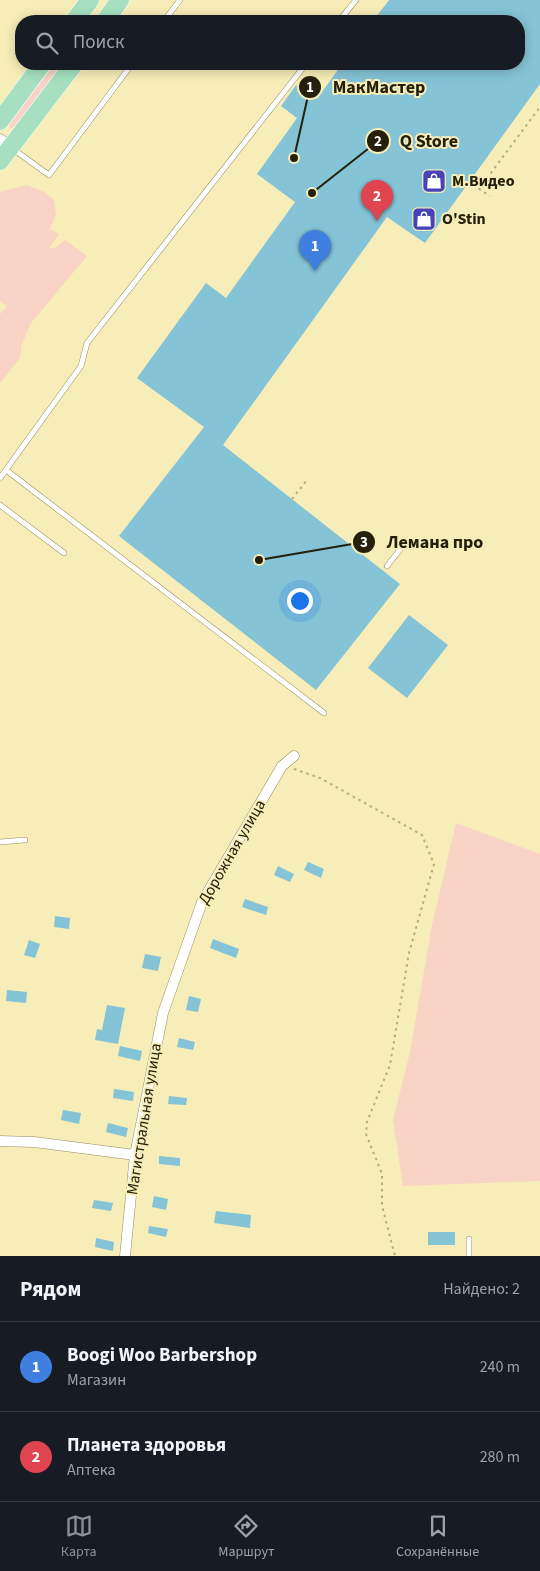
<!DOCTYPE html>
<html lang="ru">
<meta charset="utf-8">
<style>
body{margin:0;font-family:"Source Sans 3",sans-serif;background:#242831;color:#f1f3f6}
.you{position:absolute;left:299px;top:600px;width:18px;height:18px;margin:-12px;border:4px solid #fff;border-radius:50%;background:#1a73e8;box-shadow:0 0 0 8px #1a73e833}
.badge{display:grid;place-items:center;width:32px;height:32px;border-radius:50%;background:#8c9099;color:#fff;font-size:16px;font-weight:700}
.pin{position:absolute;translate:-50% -41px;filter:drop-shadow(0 1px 2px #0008)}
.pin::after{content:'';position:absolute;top:26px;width:18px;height:15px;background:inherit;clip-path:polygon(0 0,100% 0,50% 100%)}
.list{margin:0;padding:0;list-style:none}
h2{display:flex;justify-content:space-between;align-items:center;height:65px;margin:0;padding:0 20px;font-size:21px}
h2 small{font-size:16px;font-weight:400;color:#9ea1a6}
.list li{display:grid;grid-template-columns:32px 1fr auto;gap:15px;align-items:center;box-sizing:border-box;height:90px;padding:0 20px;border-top:1px solid #363941}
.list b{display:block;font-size:19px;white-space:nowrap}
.list p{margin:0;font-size:16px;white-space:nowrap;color:#9ea1a6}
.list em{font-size:16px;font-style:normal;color:#9ea1a6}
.icon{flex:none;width:28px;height:28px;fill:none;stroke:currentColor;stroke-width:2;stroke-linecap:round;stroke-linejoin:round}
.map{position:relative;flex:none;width:540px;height:1256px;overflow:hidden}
.search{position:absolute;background:#171b24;box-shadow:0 2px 12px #0003;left:15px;right:15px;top:15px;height:55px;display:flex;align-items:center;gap:12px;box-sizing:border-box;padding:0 18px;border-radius:20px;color:#9ea1a6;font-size:19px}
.sheet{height:245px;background:#171b24}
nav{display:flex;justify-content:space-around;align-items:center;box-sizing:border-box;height:70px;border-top:1px solid #363941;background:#171b24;font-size:14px;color:#9ea1a6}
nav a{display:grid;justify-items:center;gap:2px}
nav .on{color:#8c9099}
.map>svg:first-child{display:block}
</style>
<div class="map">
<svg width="540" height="1256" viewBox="0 0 540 1256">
<rect width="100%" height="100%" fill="#f6edb8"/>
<g fill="#f9d3c6">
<polygon points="52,64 63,64 16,127 10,128 9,122"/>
<polygon points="27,185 44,192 54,200 56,215 50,229 59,234 49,248 55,248 65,240 87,256 31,323 21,346 20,358 0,383 0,314 7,306 0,301 0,192"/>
<polygon points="456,823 540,854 540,1181 403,1186 393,1120 410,1052 432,925"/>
</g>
<g fill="#85c3d6">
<polygon points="389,0 540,0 540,84 425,243 387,217 223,445 400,584 316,690 119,536 204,427 137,378 206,283 226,298 295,202 257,174 297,118 281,106 296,85 317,99 342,64 519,64 519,21 373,21"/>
<polygon points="409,615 448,645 407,698 368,668"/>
<polygon points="308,862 324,869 321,878 304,870"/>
<polygon points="278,866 294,874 290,882 274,875"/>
<polygon points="245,899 268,907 266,915 242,907"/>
<polygon points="55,916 70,918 69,929 54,927"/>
<polygon points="213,939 239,949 236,958 210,948"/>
<polygon points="29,940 40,944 35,958 24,955"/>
<polygon points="145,954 161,957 158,971 142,968"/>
<polygon points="7,990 27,992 26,1003 6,1001"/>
<polygon points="189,996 201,999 198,1012 186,1010"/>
<polygon points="107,1005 125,1008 118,1044 95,1040 97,1029 102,1030"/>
<polygon points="179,1038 195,1042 193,1050 177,1047"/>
<polygon points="120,1046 142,1051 140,1061 118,1056"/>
<polygon points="114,1089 134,1092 133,1101 113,1098"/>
<polygon points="169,1096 187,1098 186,1105 168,1104"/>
<polygon points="63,1110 81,1113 79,1124 61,1120"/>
<polygon points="108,1123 128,1128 126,1137 106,1132"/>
<polygon points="159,1156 180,1158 180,1166 159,1164"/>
<polygon points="154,1196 168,1199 166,1210 152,1207"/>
<polygon points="94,1200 113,1203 111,1211 92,1208"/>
<polygon points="216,1211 251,1215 250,1228 214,1223"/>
<polygon points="149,1226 168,1229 166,1237 148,1233"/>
<rect x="428" y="1232" width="27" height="13"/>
<polygon points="96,1238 114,1242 113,1251 95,1247"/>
</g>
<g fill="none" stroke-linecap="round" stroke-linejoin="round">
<g stroke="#968c5b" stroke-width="6">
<g id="service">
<polyline points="164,21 180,0"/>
<polyline points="339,21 356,0"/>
<polyline points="13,149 49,175 132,64"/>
<polyline points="6,470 324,713"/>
<polyline points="0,478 81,366 87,343 306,64"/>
<polyline points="0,505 64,553"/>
<polyline points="387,566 407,541"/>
<polyline points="0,842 25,840"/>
<polyline points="469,1239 469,1256"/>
</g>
</g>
<g stroke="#968c5b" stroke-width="11">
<g id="minor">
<polyline points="0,139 11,147"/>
<polyline points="0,1141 34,1142 135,1155"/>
<polyline points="125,1256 135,1155 163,1013 202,902 282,766 294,756"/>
</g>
</g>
<g stroke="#fff" stroke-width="19">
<g id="trunk">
<polyline points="74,21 90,0"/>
<polyline points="105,21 120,0"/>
<polyline points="0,121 42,64"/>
<polyline points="0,161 74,64"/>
</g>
</g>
<g stroke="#b5ae83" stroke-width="2" stroke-dasharray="2.5 4" stroke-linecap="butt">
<polyline points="473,177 479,189 490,196"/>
<polyline points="479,189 540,107"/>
<polyline points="292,499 307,480"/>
<polyline points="294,769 320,778 422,835 434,864 409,953 390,1065 367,1122 366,1134 382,1174 382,1206 395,1256"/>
</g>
<use href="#service" stroke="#fff" stroke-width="5"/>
<use href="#minor" stroke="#fff" stroke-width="10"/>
<use href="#trunk" stroke="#a6e0c0" stroke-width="18"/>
</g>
<defs>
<g id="shop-square" transform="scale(1.25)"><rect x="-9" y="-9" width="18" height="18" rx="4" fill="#4842b8" stroke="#f6edb8"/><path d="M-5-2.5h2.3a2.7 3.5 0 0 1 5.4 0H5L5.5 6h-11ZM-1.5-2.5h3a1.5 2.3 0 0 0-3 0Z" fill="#fff"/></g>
</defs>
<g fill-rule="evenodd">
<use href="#shop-square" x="434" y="181"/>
<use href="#shop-square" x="424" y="219"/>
</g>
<g text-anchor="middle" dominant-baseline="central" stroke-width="4" stroke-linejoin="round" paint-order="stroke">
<g font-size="16" font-weight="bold" fill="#24200c" stroke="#f6edb8" text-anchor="start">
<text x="452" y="181">М.Видео</text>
<text x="442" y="219">O'Stin</text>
</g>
<g font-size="16" fill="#24200c" stroke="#f6edb8">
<text transform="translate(232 852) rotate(-60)">Дорожная улица</text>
<text transform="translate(144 1119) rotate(-81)">Магистральная улица</text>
</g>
</g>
<path fill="none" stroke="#24200c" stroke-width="2" d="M294 158L310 87M312 193L378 141M259 560L364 542"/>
<g fill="#24200c" stroke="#f6edb8" stroke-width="2">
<circle cx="294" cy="158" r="5"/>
<circle cx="312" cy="193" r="5"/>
<circle cx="259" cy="560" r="5"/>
<circle cx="310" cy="87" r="12"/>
<circle cx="378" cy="141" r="12"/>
<circle cx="364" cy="542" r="12"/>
</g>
<g font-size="15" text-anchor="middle" font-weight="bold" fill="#fff">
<text x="310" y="92">1</text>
<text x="378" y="146">2</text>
<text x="364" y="547">3</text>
</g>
<g font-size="18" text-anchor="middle" font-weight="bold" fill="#24200c" stroke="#f6edb8" stroke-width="4" stroke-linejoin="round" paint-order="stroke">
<text x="379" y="93">МакМастер</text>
<text x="429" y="147">Q Store</text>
<text x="435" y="548">Лемана про</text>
</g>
</svg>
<div class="you"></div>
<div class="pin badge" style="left:315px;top:271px;background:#3f7fe0">1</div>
<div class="pin badge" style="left:377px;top:221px;background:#e0444e">2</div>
<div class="search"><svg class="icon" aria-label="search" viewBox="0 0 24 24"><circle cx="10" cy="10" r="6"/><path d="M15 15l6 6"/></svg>Поиск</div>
</div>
<section class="sheet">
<h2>Рядом<small>Найдено: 2</small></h2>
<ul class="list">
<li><span class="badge" style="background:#3f7fe0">1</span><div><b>Boogi Woo Barbershop</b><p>Магазин</p></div><em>240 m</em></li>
<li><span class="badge" style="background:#e0444e">2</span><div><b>Планета здоровья</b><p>Аптека</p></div><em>280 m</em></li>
</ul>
</section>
<nav>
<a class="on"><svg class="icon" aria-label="map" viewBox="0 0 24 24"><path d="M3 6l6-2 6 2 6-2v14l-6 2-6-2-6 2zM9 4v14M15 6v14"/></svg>Карта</a>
<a><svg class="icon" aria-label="directions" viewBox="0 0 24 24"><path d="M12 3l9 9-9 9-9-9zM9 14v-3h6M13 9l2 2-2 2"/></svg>Маршрут</a>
<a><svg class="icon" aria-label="saved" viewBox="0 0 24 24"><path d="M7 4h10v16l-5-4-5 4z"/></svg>Сохранённые</a>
</nav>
